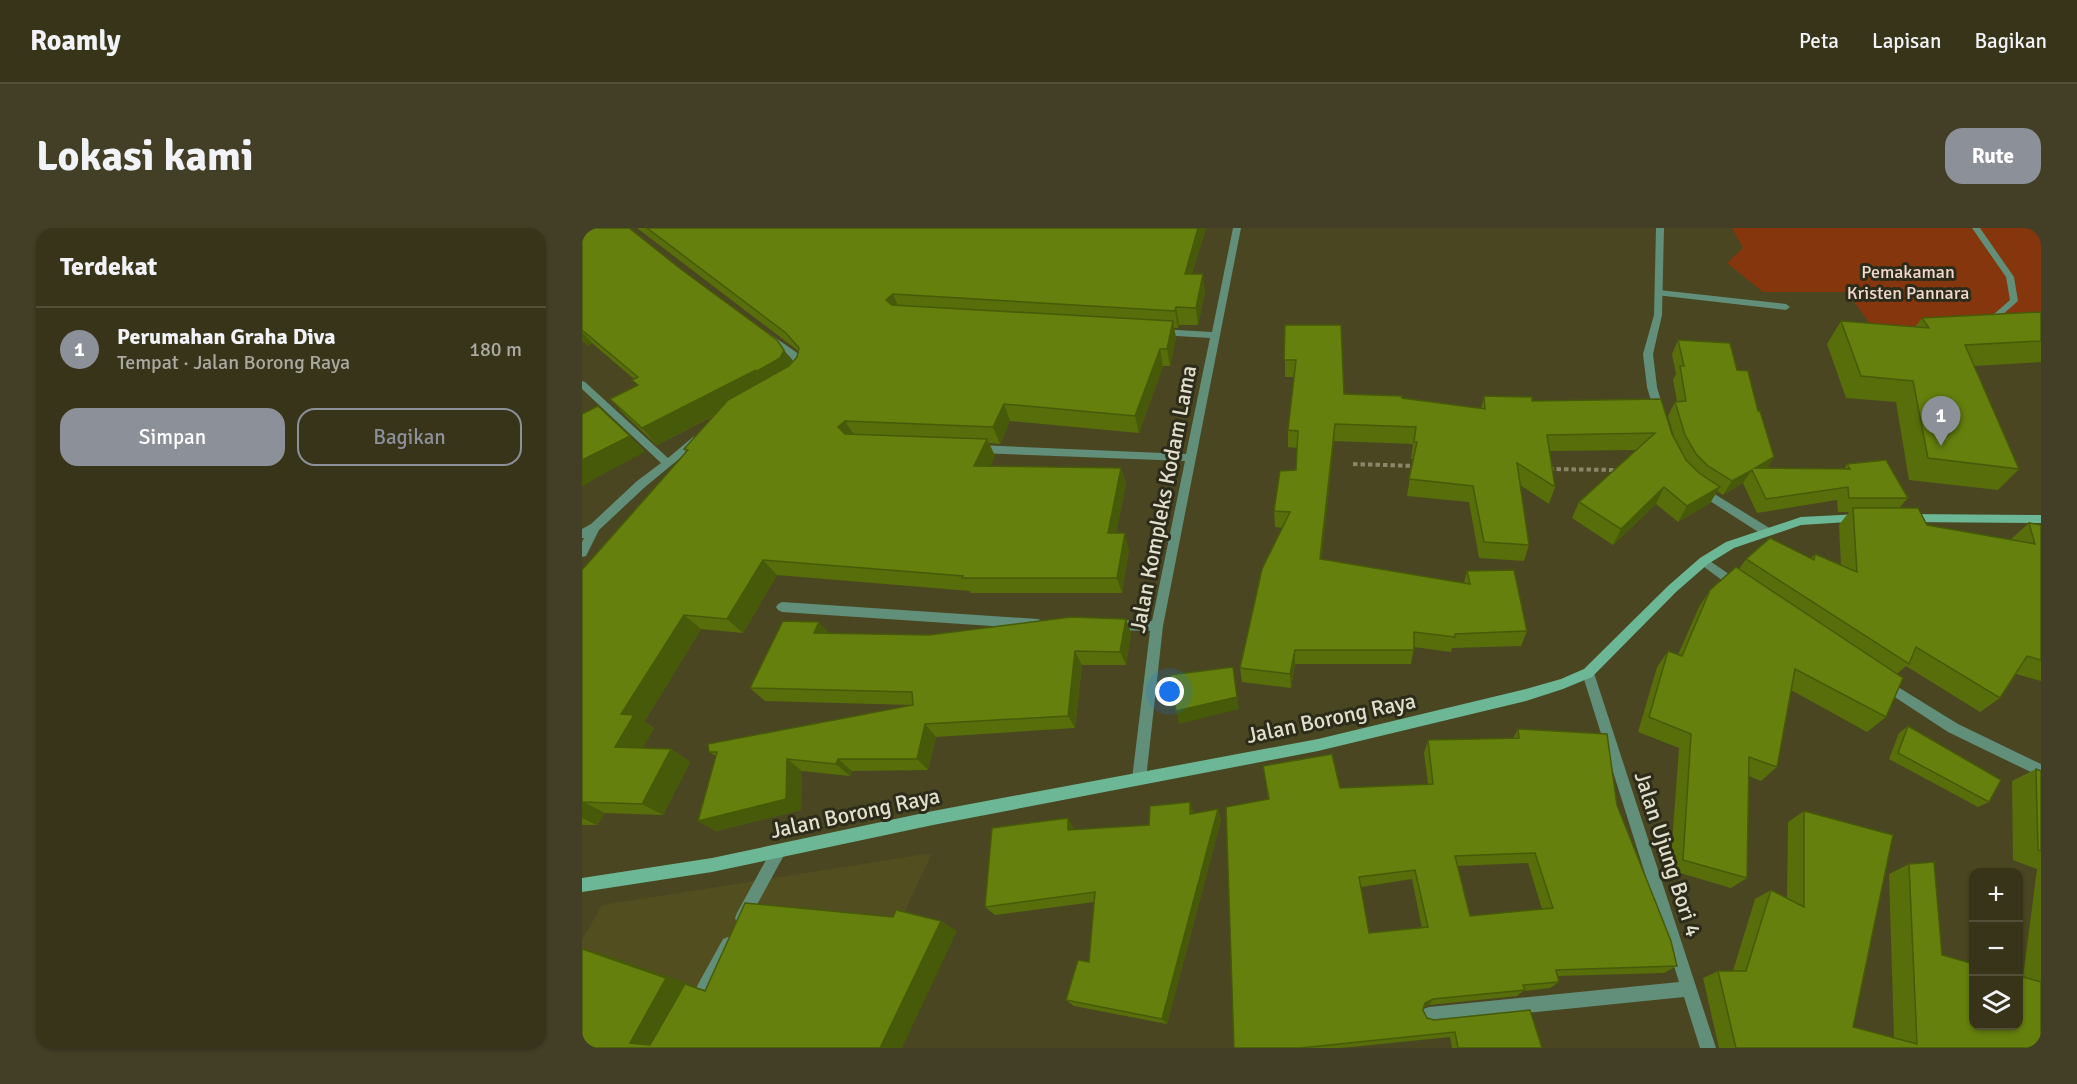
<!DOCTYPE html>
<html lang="id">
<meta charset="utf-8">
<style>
body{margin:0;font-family:Signika,sans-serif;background:#433f26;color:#f1f3f6}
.controls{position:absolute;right:18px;bottom:18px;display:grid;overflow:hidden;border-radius:12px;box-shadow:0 2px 4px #0004}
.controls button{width:54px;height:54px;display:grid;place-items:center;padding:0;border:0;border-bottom:2px solid #524f38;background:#383419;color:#f1f3f6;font:30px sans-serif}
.you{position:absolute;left:588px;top:464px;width:21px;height:21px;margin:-15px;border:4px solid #fff;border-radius:50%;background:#1a73e8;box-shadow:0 0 0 9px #1a73e833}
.badge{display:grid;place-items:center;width:39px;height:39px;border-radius:50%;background:#8c9099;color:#fff;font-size:20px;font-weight:700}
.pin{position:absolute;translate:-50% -50px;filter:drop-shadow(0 2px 3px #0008)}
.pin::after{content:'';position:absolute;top:32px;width:21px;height:18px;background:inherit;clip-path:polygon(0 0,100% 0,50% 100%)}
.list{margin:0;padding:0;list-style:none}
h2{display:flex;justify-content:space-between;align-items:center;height:78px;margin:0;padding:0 24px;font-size:26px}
h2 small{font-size:20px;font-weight:400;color:#abaaa2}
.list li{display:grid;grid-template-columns:39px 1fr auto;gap:18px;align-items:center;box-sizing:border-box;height:84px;padding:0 24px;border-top:2px solid #524f38}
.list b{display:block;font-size:22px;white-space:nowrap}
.list p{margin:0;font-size:20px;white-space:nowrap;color:#abaaa2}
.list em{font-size:20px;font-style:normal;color:#abaaa2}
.actions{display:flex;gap:12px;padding:18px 24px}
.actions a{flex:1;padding:14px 0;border:2px solid #8c9099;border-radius:18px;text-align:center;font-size:21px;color:#8c9099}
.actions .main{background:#8c9099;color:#fff}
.icon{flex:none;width:33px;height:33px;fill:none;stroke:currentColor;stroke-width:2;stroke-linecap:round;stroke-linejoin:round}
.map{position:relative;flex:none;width:1459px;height:820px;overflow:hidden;border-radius:18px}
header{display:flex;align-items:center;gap:36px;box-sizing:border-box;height:84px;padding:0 30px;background:#383419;border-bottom:2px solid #524f38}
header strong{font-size:28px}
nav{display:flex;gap:33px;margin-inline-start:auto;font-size:21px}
.intro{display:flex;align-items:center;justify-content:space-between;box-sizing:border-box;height:144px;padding:0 36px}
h1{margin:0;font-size:42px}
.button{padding:15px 27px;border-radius:18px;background:#8c9099;color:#fff;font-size:21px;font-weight:700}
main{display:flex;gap:36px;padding:0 36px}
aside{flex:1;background:#383419;border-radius:18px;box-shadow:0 2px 4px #0004}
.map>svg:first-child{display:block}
</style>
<header>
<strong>Roamly</strong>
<nav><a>Peta</a><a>Lapisan</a><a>Bagikan</a></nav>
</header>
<div class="intro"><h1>Lokasi kami</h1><a class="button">Rute</a></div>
<main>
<aside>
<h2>Terdekat<small></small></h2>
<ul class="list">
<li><span class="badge">1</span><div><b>Perumahan Graha Diva</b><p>Tempat · Jalan Borong Raya</p></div><em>180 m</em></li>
</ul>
<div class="actions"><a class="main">Simpan</a><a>Bagikan</a></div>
</aside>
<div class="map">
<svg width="1459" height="820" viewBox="0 0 1459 820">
<rect width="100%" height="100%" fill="#4a4621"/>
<polygon fill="#534e20" points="350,625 259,820 0,820 0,712 20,677"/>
<polygon fill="#85360c" points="1150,0 1459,0 1459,103 1299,111 1265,64 1181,64 1145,35 1161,20"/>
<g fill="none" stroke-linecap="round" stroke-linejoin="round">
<g stroke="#8a8669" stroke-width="4" stroke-dasharray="4.5 3" stroke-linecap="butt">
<polyline points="771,236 834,238"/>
<polyline points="967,241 1035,242"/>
</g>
<g fill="#618f79" fill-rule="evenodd">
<polygon points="1390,0 1398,0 1432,49 1436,73 1419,88 1413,88 1412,86 1428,72 1424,49"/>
<polygon points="1077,62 1204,76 1208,79 1204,82 1074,67 1074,63"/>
</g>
<g fill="#618f79" fill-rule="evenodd">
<polygon points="651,0 659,0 581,398 564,551 562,555 557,557 552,555 550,551 568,403 531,402 527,400 525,397 527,394 531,392 570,393 603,233 396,225 391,221 396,217 604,226 628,110 578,107 573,104 578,101 630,104"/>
<polygon points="1074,0 1082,0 1080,87 1071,126 1075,159 1083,187 1078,190 1073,187 1065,159 1061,126 1072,87"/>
<path d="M 185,104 L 214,124 L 226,139 L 223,147 L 217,147 C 212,127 199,121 182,109 L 182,105 Z"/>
<polygon points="0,153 3,154 86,230 111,209 115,208 120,212 63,259 17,302 4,328 0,329 0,314 2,310 0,310 0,301 9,296 55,253 79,235 0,161"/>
<polygon points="1118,257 1189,301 1190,304 1189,307 1181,307 1114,264 1113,261"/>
<polygon points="1122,329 1160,355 1162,358 1160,361 1152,361 1118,336 1116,333"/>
<polygon points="200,374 456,391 460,393 462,396 460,399 456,401 200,384 196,382 194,379 196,376"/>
<polygon points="1006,440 1010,441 1012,445 1134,820 1118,820 1102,769 847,795 841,793 839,787 841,781 847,779 1097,754 1000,445 1002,441"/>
<polygon points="1303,451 1376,496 1459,536 1459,549 1366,504 1299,460 1297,456 1299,452"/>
<polygon points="196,617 201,619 203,624 201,629 165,695 160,697 155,695 153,690 155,685 191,619"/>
<polygon points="146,709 151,711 153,716 151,721 119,779 114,782 109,779 106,774 109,769 141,711"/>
</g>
<g fill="#6cb896" fill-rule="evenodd">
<polygon points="1278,286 1283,290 1282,293 1219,297 1152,320 1126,336 1094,364 1010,449 981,461 944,473 736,523 351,597 130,644 0,664 0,650 130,630 351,583 736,511 944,461 979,451 1002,441 1086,358 1118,330 1144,314 1219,289"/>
<polygon points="1325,286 1459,287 1459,295 1325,294 1320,290"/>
</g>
</g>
<g fill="#576e0b" fill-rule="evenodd">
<polygon points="0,0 100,42 202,122 210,134 215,129 216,123 215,122 55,0 624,0 610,46 623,63 616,97 597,97 596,100 592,100 594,110 588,138 581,138 557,205 428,193 418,216 407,215 413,228 408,238 539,240 544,256 534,305 547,321 540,365 389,365 388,363 195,347 161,405 119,401 62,494 72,500 60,520 89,521 108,534 81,587 23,585 15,597 0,597 0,342 104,225 102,221 133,187 75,217 44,188 28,171 56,158 50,152 52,151 10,115 6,118 0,112"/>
<polygon points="1459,84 1459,134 1392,138 1437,241 1416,262 1327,252 1314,174 1264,170 1245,116 1259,93 1333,99 1340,90"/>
<polygon points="703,97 762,166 820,170 899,181 902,168 950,173 1090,206 1093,212 1086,188 1093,174 1095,173 1091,152 1094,146 1090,126 1096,112 1155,142 1176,183 1192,229 1185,240 1262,241 1265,236 1326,270 1317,280 1345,297 1428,312 1447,295 1459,297 1459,453 1434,446 1418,470 1398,484 1324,438 1315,446 1304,489 1285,504 1209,462 1195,539 1179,553 1167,548 1165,650 1149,660 1088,642 1097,520 1056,504 1075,439 1086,423 1096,427 1117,379 1128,362 1157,341 1164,331 1229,330 1233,326 1259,337 1257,297 1267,284 1256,284 1255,272 1175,285 1161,255 1141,267 1135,263 1128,275 1096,294 1074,276 1031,317 990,290 997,274 1054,222 968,223 973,259 967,276 938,257 947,317 942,333 897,330 887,274 825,268 831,231 829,231 831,216 752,213 739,332 882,355 885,343 945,403 939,418 870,420 869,424 832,419 829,436 713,436 709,460 660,454 658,440 701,300 693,299 692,283 714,242 715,220 706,219 706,202 712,149 703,149"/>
<polygon points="544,391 549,405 544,437 500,437 493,500 354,509 346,542 270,543 268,548 220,543 219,582 134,603 116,593 134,528 127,524 330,477 183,473 168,460 247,406 347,407"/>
<polygon points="1326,498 1407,574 1396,579 1307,531 1317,505"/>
<path d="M 936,501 L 1035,577 L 1095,738 L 1082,745 L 976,748 L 977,754 L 968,760 L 941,763 L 935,768 L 847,777 L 842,779 L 841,782 L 845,790 L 960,820 L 870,820 L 868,809 L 759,820 L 652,820 L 686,571 L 681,538 L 758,560 L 846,556 L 842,525 L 846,512 L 931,511 ZM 946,635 L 960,681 L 888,688 L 875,638 ZM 830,651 L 840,700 L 787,705 L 779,659 Z"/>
<polygon points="1454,541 1459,543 1459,820 1137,820 1121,750 1136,743 1151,743 1173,671 1189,662 1205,670 1206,594 1222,583 1271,799 1312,810 1307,646 1327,636 1360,727 1441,749 1455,641 1431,632 1430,553"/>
<polygon points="636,581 639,592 585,796 492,778 484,772 507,734 512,674 413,687 403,679 493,601 493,602 567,597 612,585"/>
</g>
<g fill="#475a09">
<polygon points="616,0 624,0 605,63 603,46"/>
<polygon points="621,46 623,63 616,97 614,80"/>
<polygon points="311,66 319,84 304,72"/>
<polygon points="594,79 597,97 596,100 593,83"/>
<polygon points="591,93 594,110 588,138 585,121"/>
<polygon points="0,104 10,115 6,118 0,111"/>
<polygon points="578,121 581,138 557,205 553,188"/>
<polygon points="202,122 213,139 181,161 75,217 60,200"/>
<polygon points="422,176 428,193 418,216 411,199"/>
<polygon points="263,193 274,210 267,216 256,199"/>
<polygon points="753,196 752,213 738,347 738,331"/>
<polygon points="48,208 63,224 14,250 0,259 0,232"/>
<polygon points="405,211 413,228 400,254 392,238"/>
<polygon points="1192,229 1183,243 1173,240"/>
<polygon points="539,240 544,256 531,321 526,305"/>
<polygon points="1170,242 1161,255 1141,267 1150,253"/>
<polygon points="1082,259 1074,276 1031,317 1039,301"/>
<polygon points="1138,259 1128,275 1096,294 1105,278"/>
<polygon points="543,305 547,321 540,365 535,350"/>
<polygon points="181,332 195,347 161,405 145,391"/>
<polygon points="102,387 119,401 62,494 72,500 54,531 33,519 39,486"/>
<polygon points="544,391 549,405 544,437 538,424"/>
<polygon points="237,394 250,408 232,405"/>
<polygon points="713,422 713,436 709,460 708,446"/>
<polygon points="493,423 500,437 493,500 486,488"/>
<polygon points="651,439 657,481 597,496 594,483"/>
<polygon points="343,496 354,509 346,542 335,531"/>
<polygon points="89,521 108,534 81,587 60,576"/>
<polygon points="205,531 220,543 219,582 134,603 116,593"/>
<polygon points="256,531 270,543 268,548 254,536"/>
<polygon points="0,573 23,585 15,597 0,590"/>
<polygon points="608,574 612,585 612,596 608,586"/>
<polygon points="636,581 639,592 585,796 580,791"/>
<polygon points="486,590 493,601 493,612 486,602"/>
<polygon points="359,693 375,703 320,820 298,820"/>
<polygon points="0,720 18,725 113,758 112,759 131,764 79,820 48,815"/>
<polygon points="851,771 847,777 839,780 843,775"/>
</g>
<g fill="#65800d" stroke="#475a09" stroke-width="1.5" fill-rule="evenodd">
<polygon points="0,0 47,0 100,42 195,112 202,122 198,130 170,146 174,142 60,200 28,171 56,157 50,152 56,149 0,102"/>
<polygon points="65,0 616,0 603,46 621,46 614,80 594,79 593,83 311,66 304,72 310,77 591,93 585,121 578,121 553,188 422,176 411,199 263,193 256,199 263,206 405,211 392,238 539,240 526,305 543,305 535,350 380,350 381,348 181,332 145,391 102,387 39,486 52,487 33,519 89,521 60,576 0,574 0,342 106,222 102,221 146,172 207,138 215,129 217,120 204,105"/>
<polygon points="1459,84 1459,113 1383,117 1437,241 1346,230 1331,153 1279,148 1259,93 1347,100 1340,90"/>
<polygon points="703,97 759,97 762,166 820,168 820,170 903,181 902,168 950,169 950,173 1079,171 1090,206 1104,232 1117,245 1138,259 1105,278 1082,259 1039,301 997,274 1073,205 965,207 973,259 935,235 947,317 902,314 891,258 827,251 835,214 832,214 834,199 753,196 738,331 888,356 885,343 932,342 945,403 873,406 873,409 832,404 832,422 713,422 708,446 658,440 680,341 708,284 692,283 698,243 714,242 716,203 706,202 714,132 702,132"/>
<polygon points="1096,112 1148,115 1155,142 1166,143 1176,183 1178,183 1192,229 1173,240 1268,241 1265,236 1304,232 1326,270 1267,270 1266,259 1184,271 1170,242 1150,253 1126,238 1114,226 1103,207 1093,174 1104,173 1098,138 1102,138"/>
<polygon points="16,178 48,208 0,232 0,186"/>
<polygon points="1271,280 1336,280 1345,297 1453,316 1447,295 1459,297 1459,432 1445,428 1418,470 1334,419 1327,436 1164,331 1188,310 1232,332 1233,326 1275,344"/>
<polygon points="1154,339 1321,450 1304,489 1213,441 1195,539 1167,529 1165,650 1101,632 1109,506 1067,489 1086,423 1100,428 1128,362"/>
<polygon points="489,389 544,391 538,424 493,423 486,488 343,496 335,531 256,531 254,536 205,531 204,571 116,593 135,524 127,524 126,516 331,477 330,464 168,460 201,393 237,394 232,405 347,407"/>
<polygon points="651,439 655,469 594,483 588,447"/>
<polygon points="1326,498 1419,552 1407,574 1316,525"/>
<path d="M 936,501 L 1025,506 L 1035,577 L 1089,713 L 1095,738 L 974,742 L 977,754 L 941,757 L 943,762 L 851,771 L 843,775 L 841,782 L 845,790 L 852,792 L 948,782 L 960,820 L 876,820 L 873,804 L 718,820 L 652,820 L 644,579 L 687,571 L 681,538 L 750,526 L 758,560 L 851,556 L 846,512 L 937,510 ZM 953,625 L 971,680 L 888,688 L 873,628 ZM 833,642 L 846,699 L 787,705 L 777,649 Z"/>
<polygon points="1454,541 1459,543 1459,623 1456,622"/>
<polygon points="608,574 608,586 636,581 580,791 484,772 496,732 507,734 513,664 403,679 410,600 486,590 486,602 567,597 568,578"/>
<polygon points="1222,583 1311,607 1271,799 1335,816 1327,636 1352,634 1360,727 1392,736 1392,798 1437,798 1437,748 1459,754 1459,820 1154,820 1136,743 1164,743 1189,662 1222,679"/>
<polygon points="163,675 311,689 314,682 359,693 298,820 0,820 0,721 84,750 48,815 68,817 103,756 123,763"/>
</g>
<g text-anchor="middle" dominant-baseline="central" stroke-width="6" stroke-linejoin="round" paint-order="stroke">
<g font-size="18" fill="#f2d8cd" stroke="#2d2c1b">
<text x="1326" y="44">Pemakaman<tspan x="1326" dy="21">Kristen Pannara</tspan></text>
</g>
<g font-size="22" fill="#e2e0cc" stroke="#2d2c1b">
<text transform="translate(581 271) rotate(-79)">Jalan Kompleks Kodam Lama</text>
<text transform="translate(749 490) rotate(-12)">Jalan Borong Raya</text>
<text transform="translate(273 585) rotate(-12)">Jalan Borong Raya</text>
<text transform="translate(1086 626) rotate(72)">Jalan Ujung Bori 4</text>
</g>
</g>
</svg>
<div class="controls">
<button>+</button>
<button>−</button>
<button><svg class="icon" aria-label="layers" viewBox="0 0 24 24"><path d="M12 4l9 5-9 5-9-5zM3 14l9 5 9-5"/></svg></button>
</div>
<div class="you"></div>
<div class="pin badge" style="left:1359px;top:218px">1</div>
</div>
</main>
